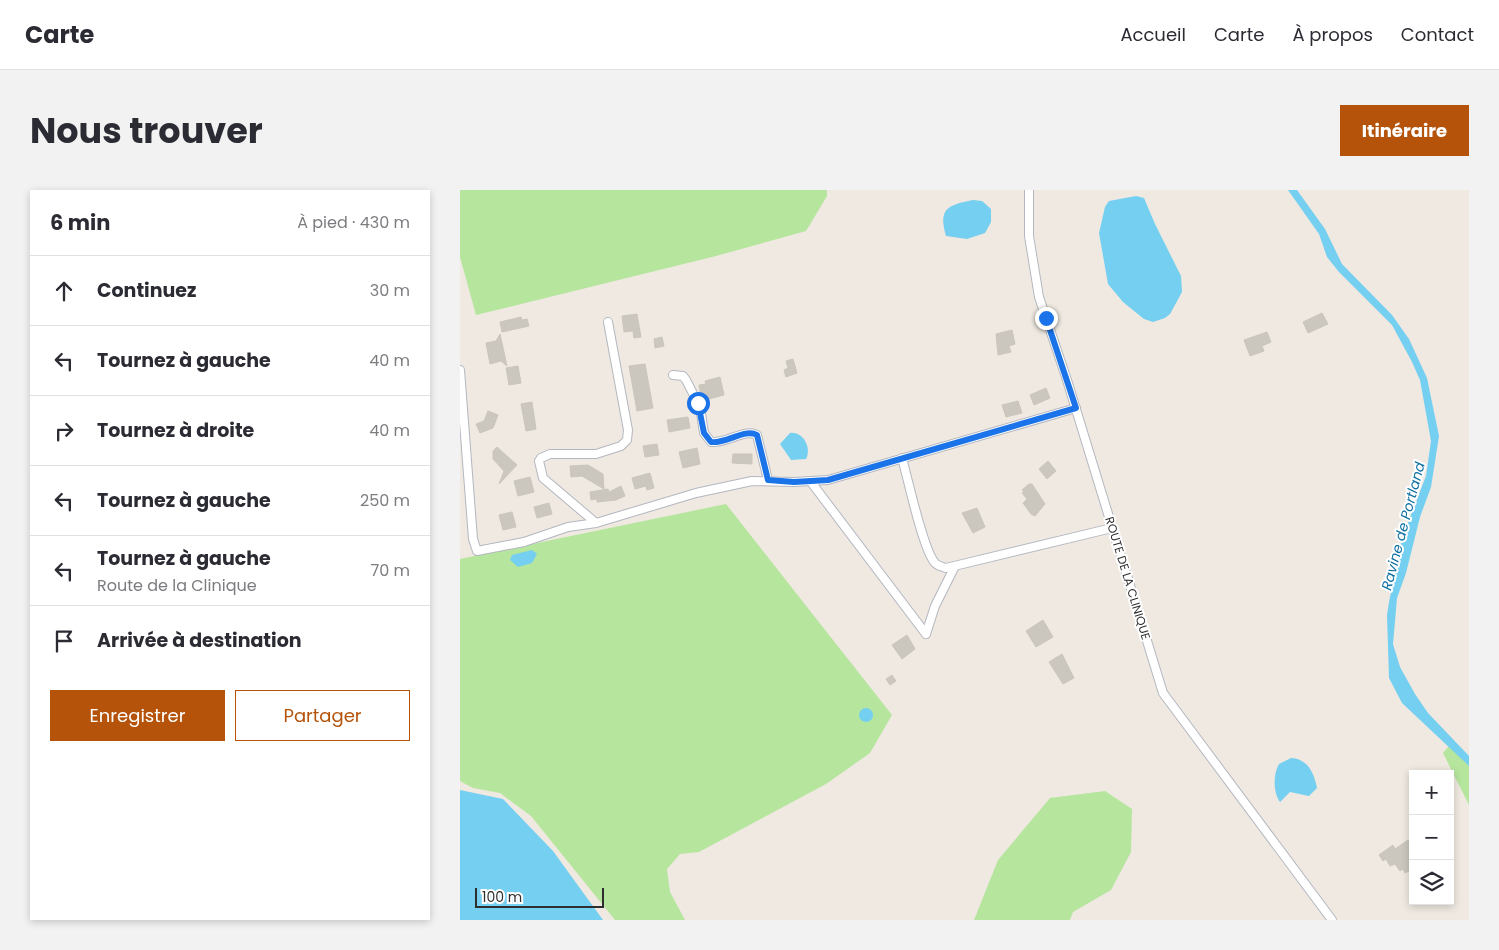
<!DOCTYPE html>
<html lang="fr">
<meta charset="utf-8">
<style>
body{margin:0;font-family:Poppins,sans-serif;background:#f2f2f3;color:#2b2b33}
.controls{position:absolute;right:15px;bottom:15px;display:grid;overflow:hidden;border-radius:0px;box-shadow:0 2px 8px #0003}
.controls button{width:45px;height:45px;display:grid;place-items:center;padding:0;border:0;border-bottom:1px solid #e1e1e2;background:#fff;color:#2b2b33;font:25px sans-serif}
.scale{position:absolute;left:15px;bottom:12px;width:129px;box-sizing:border-box;padding-left:5px;border:2px solid #2e2e2e;border-top:0;font-size:14px;line-height:18px;white-space:nowrap;color:#2e2e2e;-webkit-text-stroke:4px #fff;paint-order:stroke}
.stop{position:absolute;width:15px;height:15px;margin:-11px;border:4px solid #1a73e8;border-radius:50%;background:#fff}
.stop.end{background:#1a73e8;border-color:#fff;box-shadow:0 1px 5px #0008}
.list{margin:0;padding:0;list-style:none}
h2{display:flex;justify-content:space-between;align-items:center;height:65px;margin:0;padding:0 20px;font-size:21px}
h2 small{font-size:16px;font-weight:400;color:#7c7c81}
.list li{display:grid;grid-template-columns:32px 1fr auto;gap:15px;align-items:center;box-sizing:border-box;height:70px;padding:0 20px;border-top:1px solid #e1e1e2}
.list b{display:block;font-size:19px;white-space:nowrap}
.list p{margin:0;font-size:16px;white-space:nowrap;color:#7c7c81}
.list em{font-size:16px;font-style:normal;color:#7c7c81}
.actions{display:flex;gap:10px;padding:15px 20px}
.actions a{flex:1;padding:11px 0;border:1px solid #b45309;border-radius:0px;text-align:center;font-size:18px;color:#b45309}
.actions .main{background:#b45309;color:#fff}
.icon{flex:none;width:28px;height:28px;fill:none;stroke:currentColor;stroke-width:2;stroke-linecap:round;stroke-linejoin:round}
.map{position:relative;flex:none;width:1009px;height:730px;overflow:hidden;border-radius:0px}
header{display:flex;align-items:center;gap:30px;box-sizing:border-box;height:70px;padding:0 25px;background:#fff;border-bottom:1px solid #e1e1e2}
header strong{font-size:24px}
nav{display:flex;gap:28px;margin-inline-start:auto;font-size:18px}
.intro{display:flex;align-items:center;justify-content:space-between;box-sizing:border-box;height:120px;padding:0 30px}
h1{margin:0;font-size:35px}
.button{padding:12px 22px;border-radius:0px;background:#b45309;color:#fff;font-size:18px;font-weight:700}
main{display:flex;gap:30px;padding:0 30px}
aside{flex:1;background:#fff;border-radius:0px;box-shadow:0 2px 8px #0003}
.map>svg:first-child{display:block}
</style>
<header>
<strong>Carte</strong>
<nav><a>Accueil</a><a>Carte</a><a>À propos</a><a>Contact</a></nav>
</header>
<div class="intro"><h1>Nous trouver</h1><a class="button">Itinéraire</a></div>
<main>
<aside>
<h2>6 min<small>À pied · 430 m</small></h2>
<ul class="list">
<li><svg class="icon" aria-label="ahead" viewBox="0 0 24 24"><path d="M12 20V5M6 11l6-6 6 6"/></svg><div><b>Continuez</b></div><em>30 m</em></li>
<li><svg class="icon" aria-label="left" viewBox="0 0 24 24"><path d="M17 20v-9H6M10 6l-5 5 5 5"/></svg><div><b>Tournez à gauche</b></div><em>40 m</em></li>
<li><svg class="icon" aria-label="right" viewBox="0 0 24 24"><path d="M7 20v-9h11M14 6l5 5-5 5"/></svg><div><b>Tournez à droite</b></div><em>40 m</em></li>
<li><svg class="icon" aria-label="left" viewBox="0 0 24 24"><path d="M17 20v-9H6M10 6l-5 5 5 5"/></svg><div><b>Tournez à gauche</b></div><em>250 m</em></li>
<li><svg class="icon" aria-label="left" viewBox="0 0 24 24"><path d="M17 20v-9H6M10 6l-5 5 5 5"/></svg><div><b>Tournez à gauche</b><p>Route de la Clinique</p></div><em>70 m</em></li>
<li><svg class="icon" aria-label="arrive" viewBox="0 0 24 24"><path d="M6 21V4h12l-3 4 3 4H6"/></svg><div><b>Arrivée à destination</b></div></li>
</ul>
<div class="actions"><a class="main">Enregistrer</a><a>Partager</a></div>
</aside>
<div class="map">
<svg width="1009" height="730" viewBox="0 0 1009 730">
<rect width="100%" height="100%" fill="#efe9e1"/>
<g fill="#b6e59e">
<polygon points="0,0 367,0 367,6 346,41 256,66 16,125 0,67"/>
<polygon points="266,314 432,525 410,563 366,594 239,662 220,664 207,679 210,702 225,730 155,730 71,626 40,603 13,598 0,591 0,369"/>
<polygon points="989,556 1009,576 1009,615 983,563"/>
<polygon points="645,601 672,619 671,662 651,700 613,722 610,730 514,730 538,670 590,608"/>
</g>
<g fill="#75cff0">
<polygon points="828,0 837,0 865,39 882,74 932,125 949,149 967,188 979,246 971,297 960,327 946,383 937,408 933,454 940,477 955,504 968,523 1009,566 1009,576 942,513 929,488 927,425 929,412 942,348 966,286 971,251 960,190 952,172 932,135 879,82 867,67 859,44"/>
<polygon points="676,6 684,8 695,34 721,86 722,102 710,124 705,128 693,132 684,129 663,112 648,94 639,43 645,17 649,11"/>
<path d="M 513,10 L 522,11 L 531,19 L 531,32 L 525,43 L 507,49 L 486,46 C 478,19 487,15 513,10 Z"/>
<path d="M 330,243 C 343,241 352,258 346,269 L 331,270 L 320,254 Z"/>
<polygon points="72,360 77,364 72,373 58,377 50,370 52,365"/>
<circle cx="406" cy="525" r="7"/>
<path d="M 831,568 C 848,569 854,583 857,598 L 849,606 L 830,602 L 820,612 C 813,602 813,584 819,574 Z"/>
<polygon points="0,600 43,609 93,661 143,730 0,730"/>
</g>
<g fill="#cbc7bf" stroke="#cbc5ba">
<polygon points="862,123 868,134 848,143 843,132"/>
<polygon points="177,124 181,147 174,148 173,141 164,142 162,126"/>
<polygon points="61,127 62,130 67,129 69,136 42,142 40,132"/>
<polygon points="552,140 555,154 549,156 551,162 538,165 536,144"/>
<polygon points="807,142 811,152 802,156 804,161 790,166 784,150"/>
<polygon points="40,144 47,176 41,171 30,174 26,153 36,151"/>
<polygon points="202,147 204,156 195,158 194,149"/>
<polygon points="333,169 337,183 326,187 324,180 328,178 326,171"/>
<polygon points="185,174 193,218 177,221 169,176"/>
<polygon points="58,176 61,193 49,195 46,178"/>
<polygon points="260,187 264,205 245,210 243,206 241,207 239,195 246,194 245,191"/>
<polygon points="586,198 590,208 574,215 570,205"/>
<polygon points="558,211 562,223 546,227 542,215"/>
<polygon points="72,212 76,239 66,241 61,214"/>
<polygon points="28,221 38,225 33,238 20,243 16,234 24,231"/>
<polygon points="228,227 230,238 209,242 207,230"/>
<polygon points="197,254 199,265 185,267 183,256"/>
<polygon points="37,257 57,275 39,294 44,281 33,269 33,261"/>
<polygon points="237,258 240,274 223,278 219,262"/>
<polygon points="273,264 292,264 292,274 272,273"/>
<polygon points="588,271 596,281 587,289 579,279"/>
<polygon points="128,275 143,284 144,299 122,286 111,287 110,276"/>
<polygon points="190,283 194,298 187,300 186,296 175,299 172,288"/>
<polygon points="70,287 74,302 58,306 54,291"/>
<polygon points="569,294 572,294 585,314 575,326 571,324 563,313 567,309 562,303 564,301 562,300"/>
<polygon points="161,296 165,306 156,310 137,312 137,309 131,310 130,302 148,299 149,302"/>
<polygon points="89,313 92,324 77,328 74,317"/>
<polygon points="517,318 525,337 513,343 502,323"/>
<polygon points="52,322 56,337 43,340 39,325"/>
<polygon points="583,430 593,447 576,457 566,441"/>
<polygon points="447,445 455,459 442,469 432,455"/>
<polygon points="602,464 614,488 603,494 589,472"/>
<polygon points="432,485 436,491 430,495 426,489"/>
<polygon points="948,650 952,657 950,658 953,666 948,669 953,679 945,683 943,679 940,681 935,674 930,676 926,669 923,671 919,665 933,655 935,659"/>
</g>
<g fill="none" stroke-linecap="round" stroke-linejoin="round">
<g stroke="#b4b7c1" stroke-width="10">
<g id="minor">
<polyline points="569,0 569,46 579,107 607,190 703,503 872,730"/>
<polyline points="0,180 13,349 17,361 64,352 108,337 136,333 236,303 292,291 334,292 368,290 616,218"/>
<path d="M 213,185 L 223,186 L 226,190 L 240,217 L 244,243 L 251,252 C 266,254 285,238 297,245 L 308,290"/>
<path d="M 442,268 C 448,289 463,360 475,373 C 478,376 482,377 486,378 L 652,338"/>
<polyline points="351,292 466,444"/>
<polyline points="136,333 83,288 79,271 81,268 90,264 136,264 161,256 167,250 168,240 148,132"/>
<polyline points="466,444 475,416 495,376"/>
</g>
</g>
<use href="#minor" stroke="#fff" stroke-width="8"/>
</g>
<g fill="none" stroke-linecap="round" stroke-linejoin="round">
<path stroke="#1a73e8" stroke-width="6" d="M 238,213 L 244,243 L 251,252 C 266,254 285,238 297,245 L 308,290 L 334,292 L 368,290 L 616,218 L 586,128"/>
</g>
<g text-anchor="middle" dominant-baseline="central" stroke-width="4" stroke-linejoin="round" paint-order="stroke">
<g font-size="12" fill="#2e2e2e" stroke="#fff">
<text transform="translate(668 388) rotate(73)">ROUTE DE LA CLINIQUE</text>
</g>
<g font-size="14" font-style="italic" fill="#0d6fa3" stroke="#fff">
<text transform="translate(943 336) rotate(-75)">Ravine de Portland</text>
</g>
</g>
</svg>
<div class="controls">
<button>+</button>
<button>−</button>
<button><svg class="icon" aria-label="layers" viewBox="0 0 24 24"><path d="M12 4l9 5-9 5-9-5zM3 14l9 5 9-5"/></svg></button>
</div>
<div class="scale">100 m</div>
<div class="stop" style="left:238px;top:213px"></div>
<div class="stop end" style="left:586px;top:128px"></div>
</div>
</main>
